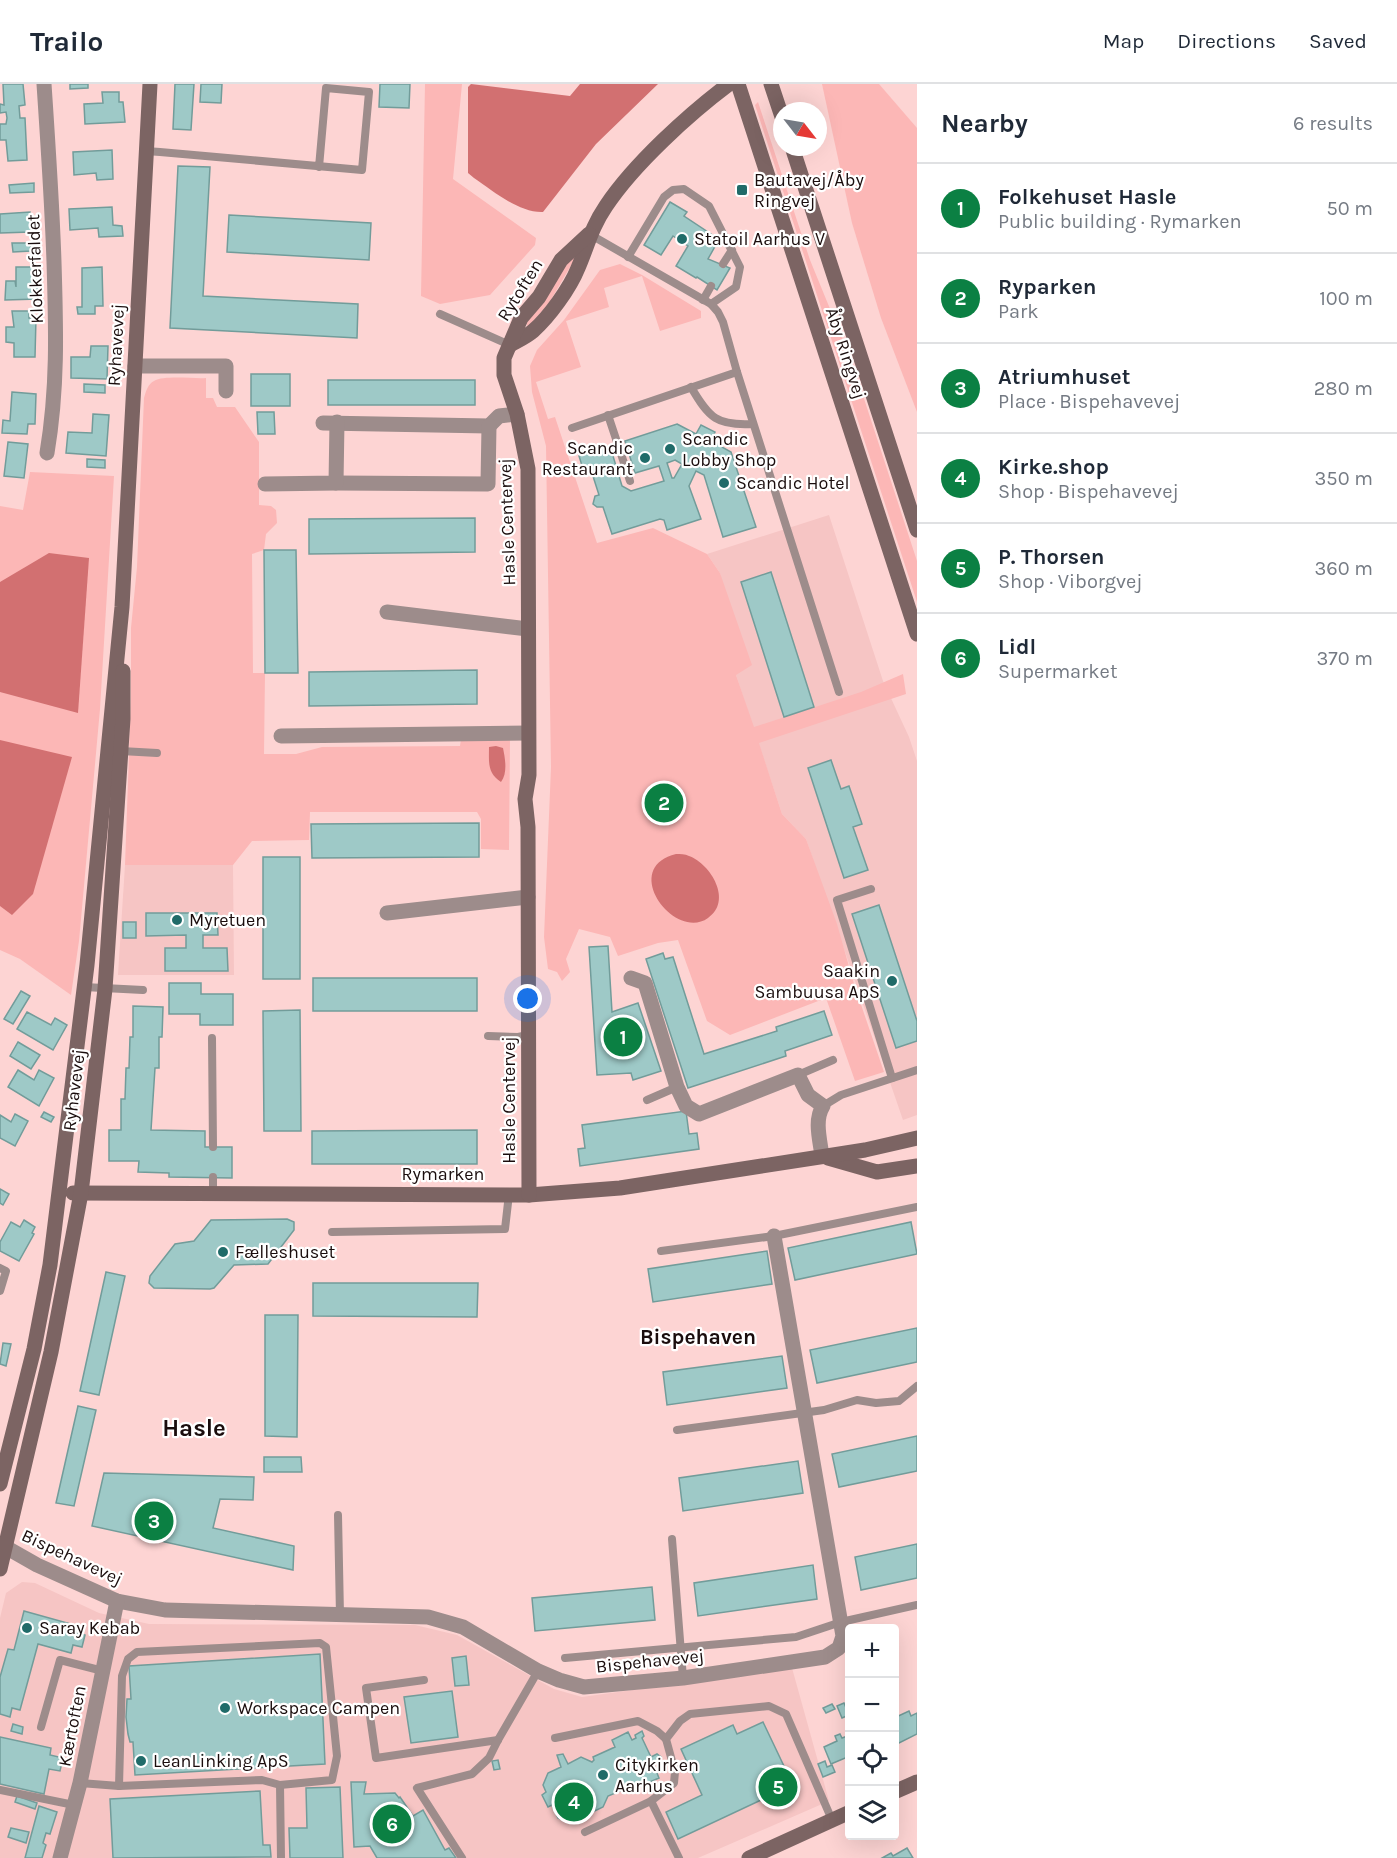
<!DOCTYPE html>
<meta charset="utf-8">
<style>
body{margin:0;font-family:Karla,sans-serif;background:#f2f2f3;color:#1f2937}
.controls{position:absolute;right:18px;bottom:18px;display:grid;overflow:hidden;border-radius:6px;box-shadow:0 6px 24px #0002}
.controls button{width:54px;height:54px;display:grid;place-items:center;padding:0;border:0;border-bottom:2px solid #e0e1e3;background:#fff;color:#1f2937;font:30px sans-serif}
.compass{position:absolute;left:773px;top:18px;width:54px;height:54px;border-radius:50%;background:#fff;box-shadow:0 6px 24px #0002;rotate:121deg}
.you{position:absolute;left:528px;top:915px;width:21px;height:21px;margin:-15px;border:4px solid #fff;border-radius:50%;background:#1a73e8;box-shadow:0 0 0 9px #1a73e833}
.badge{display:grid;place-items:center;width:39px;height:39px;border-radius:50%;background:#0b8043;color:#fff;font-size:20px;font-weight:700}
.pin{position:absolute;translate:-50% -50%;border:3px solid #fff;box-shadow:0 2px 6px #0006}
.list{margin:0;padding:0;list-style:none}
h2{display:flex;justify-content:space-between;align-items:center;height:78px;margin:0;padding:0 24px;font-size:26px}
h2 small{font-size:20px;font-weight:400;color:#747a83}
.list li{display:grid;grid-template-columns:39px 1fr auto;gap:18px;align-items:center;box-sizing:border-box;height:90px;padding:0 24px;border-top:2px solid #e0e1e3}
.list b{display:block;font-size:22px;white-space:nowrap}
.list p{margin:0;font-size:20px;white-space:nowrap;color:#747a83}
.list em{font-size:20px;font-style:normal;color:#747a83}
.icon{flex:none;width:33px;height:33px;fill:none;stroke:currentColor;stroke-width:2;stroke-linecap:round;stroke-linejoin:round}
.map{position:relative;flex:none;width:917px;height:1774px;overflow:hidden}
header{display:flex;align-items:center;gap:36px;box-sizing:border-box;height:84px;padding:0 30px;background:#fff;border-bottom:2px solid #e0e1e3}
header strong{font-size:28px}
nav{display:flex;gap:33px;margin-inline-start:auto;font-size:21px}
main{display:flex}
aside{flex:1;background:#fff}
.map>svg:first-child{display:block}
</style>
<header>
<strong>Trailo</strong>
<nav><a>Map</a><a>Directions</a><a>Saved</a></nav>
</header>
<main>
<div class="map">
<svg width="917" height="1774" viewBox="0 0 917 1774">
<rect width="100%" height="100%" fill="#fdd4d3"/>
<g fill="#f6c5c4">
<polygon points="829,431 883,597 909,653 917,677 917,1031 903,1036 806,755 782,730 736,591 720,489 707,470"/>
<polygon points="125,781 233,781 234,891 118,891"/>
<polygon points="22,1498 35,1499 99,1529 149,1540 415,1541 457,1551 554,1605 582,1613 792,1584 829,1717 698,1774 0,1774 0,1534 6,1509"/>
</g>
<g fill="#fcb7b6">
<polygon points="425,0 462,0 453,95 536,154 535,161 490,211 440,220 421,212"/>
<polygon points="822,0 879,0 917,44 917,328 881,234 852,139"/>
<polygon points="758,18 810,176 853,281 917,477 917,518 755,21"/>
<path d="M 569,170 L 576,173 L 549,219 L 528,243 L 526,239 C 545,219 557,196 569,170 Z"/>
<polygon points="620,180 642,191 701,227 701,234 660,247 642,192 604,204 609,223 566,237 581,283 536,298 548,335 555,333 597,459 653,444 707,470 720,489 752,581 736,591 754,643 861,608 903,590 906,610 759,659 782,730 806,755 837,840 854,900 884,988 855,997 826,914 730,951 707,937 678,856 658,859 618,872 610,853 579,845 566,875 570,888 562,897 557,888 548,885 544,853 551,683 546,362 532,308 530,282 537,266 564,236 600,186"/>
<path d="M 206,294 L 206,314 L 213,314 L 217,323 L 235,323 L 259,358 L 259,421 L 271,422 L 276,426 L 277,439 L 266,450 L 264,466 L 252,470 L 253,589 L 265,589 L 264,670 L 296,670 L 322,663 L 460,662 L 461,655 L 510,654 L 509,766 L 481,765 L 481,735 L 477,728 L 310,728 L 309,756 L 252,757 L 233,781 L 125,781 L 131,614 L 131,544 L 137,483 L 144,314 C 146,307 148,300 154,297 C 164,291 194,295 206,294 Z"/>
<polygon points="30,388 114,392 100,625 79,857 71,911 20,875 0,866 0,422 23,426"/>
</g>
<g fill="#d27071">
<path d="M 471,0 L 570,12 L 580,0 L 658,0 L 596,60 L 543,128 C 519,129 493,107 474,94 L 468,89 L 468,3 Z"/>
<polygon points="49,469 89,474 78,629 0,608 0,498"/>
<polygon points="0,656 72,673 33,810 12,831 0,822"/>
<path d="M 496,662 L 503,664 C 505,674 508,689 501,698 C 487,689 489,678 489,663 Z"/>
<path d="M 676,770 C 680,770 685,770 689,772 C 711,780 733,817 708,834 C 675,858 619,784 676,770 Z"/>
</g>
<g fill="#9ec9c7" stroke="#729c9a" stroke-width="1.5" fill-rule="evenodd">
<polygon points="3,0 23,0 25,21 19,22 20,34 25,34 27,76 8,77 6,56 0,56 0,40 6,40 7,34 6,28 0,29 0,20 4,21"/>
<polygon points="70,0 88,0 88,4 70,5"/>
<polygon points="175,0 194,0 191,46 173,45"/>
<polygon points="201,0 222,0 221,19 200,18"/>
<polygon points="380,0 410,0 409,24 379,23"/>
<polygon points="102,8 119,8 119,18 123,18 125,38 85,40 84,20 103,19"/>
<polygon points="112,66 113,95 97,96 96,89 74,91 73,68"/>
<polygon points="178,82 210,83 203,212 358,220 357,254 170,244"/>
<polygon points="34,99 34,108 10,109 9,101"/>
<polygon points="670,118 687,128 684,132 717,154 716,156 718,157 708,175 730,184 717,206 697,193 696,194 676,182 688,162 673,152 661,171 644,161"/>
<polygon points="112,123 113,141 122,142 123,152 99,153 98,144 70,146 69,125"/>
<polygon points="30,128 31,148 0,149 0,130"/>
<polygon points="229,131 371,139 369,176 227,168"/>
<polygon points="12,159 30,159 31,167 13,168"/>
<polygon points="16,183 36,183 38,215 5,216 6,197 15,197 16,203"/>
<polygon points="102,183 103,222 95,222 95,230 78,230 77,223 82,223 82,184"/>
<polygon points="12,227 29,227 29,234 36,234 35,273 14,273 14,259 6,258 6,243 14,243"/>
<polygon points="91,262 108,262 107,295 71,294 71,273 90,273"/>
<rect x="251" y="290" width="39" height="32"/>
<rect x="328" y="296" width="147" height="25"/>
<polygon points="84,300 105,301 105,309 84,308"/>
<polygon points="12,308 36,310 35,340 28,340 27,350 2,349 3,336 10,337"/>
<polygon points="257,328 274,328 275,350 258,350"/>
<polygon points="93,330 109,331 106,372 66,369 68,348 92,349"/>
<path d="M 677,340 L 696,350 L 701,341 L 715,348 L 711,357 L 731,368 L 756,443 L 723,453 L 704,391 L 696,387 L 689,402 L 701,435 L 667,446 L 664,436 L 660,435 L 612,450 L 603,423 L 597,423 L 593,420 L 595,412 L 599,411 L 591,386 L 584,388 L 579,372 L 610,362 L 622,402 L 631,407 L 664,397 L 659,382 L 635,389 L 625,357 ZM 675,376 L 682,380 L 674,394 L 672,394 L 667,379 Z"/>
<polygon points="8,358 28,360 24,394 4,392"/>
<polygon points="87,375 105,376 105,384 87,383"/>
<polygon points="475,434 475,468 309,470 309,435"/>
<polygon points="264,466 296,466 298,589 265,589"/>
<polygon points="771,488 814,623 784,633 741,498"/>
<polygon points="477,586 477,620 309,622 309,588"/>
<polygon points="831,676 841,705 849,702 862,740 853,743 868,786 844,794 808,684"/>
<polygon points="479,739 479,773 312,774 311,740"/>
<rect x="263" y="773" width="37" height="122"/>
<polygon points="879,821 917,937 917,957 896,964 852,830"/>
<polygon points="146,829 217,829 218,851 203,851 203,864 227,864 228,887 165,887 165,864 186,864 186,851 146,852"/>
<rect x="123" y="838" width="13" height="16"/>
<polygon points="608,862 612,928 638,919 661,987 633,996 631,989 597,991 589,863"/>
<polygon points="663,869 665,875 673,873 704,970 777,947 776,943 824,927 832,951 785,967 786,972 688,1004 646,875"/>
<rect x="313" y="894" width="164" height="33"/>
<polygon points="169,899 201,899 201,910 233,910 233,941 200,941 200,930 169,930"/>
<polygon points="21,907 30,912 13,940 4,935"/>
<polygon points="133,922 163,923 162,953 159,953 159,984 155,984 151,1046 205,1047 205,1063 232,1063 232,1094 169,1093 169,1089 138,1088 139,1077 109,1077 109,1046 121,1046 121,1015 125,1015 126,984 129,984 130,953 133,953"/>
<polygon points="300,926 301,1047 264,1047 263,927"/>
<polygon points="27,928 51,941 55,934 67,941 53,966 17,945"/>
<polygon points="18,958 40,971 31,985 10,972"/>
<polygon points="18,986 34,996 39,986 54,994 39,1022 8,1003"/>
<polygon points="686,1027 689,1050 697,1049 699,1065 580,1082 578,1065 585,1064 582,1041"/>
<polygon points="44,1028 54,1033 51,1038 41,1033"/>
<polygon points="15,1030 28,1037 15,1062 0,1054 0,1031 11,1038"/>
<polygon points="477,1046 477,1080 312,1080 312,1047"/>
<polygon points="0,1105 9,1110 3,1121 0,1119"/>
<polygon points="287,1135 294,1138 294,1146 268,1180 234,1181 214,1204 210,1205 154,1204 149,1199 150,1192 175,1160 194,1157 211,1136"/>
<polygon points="24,1136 35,1143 32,1149 34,1150 19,1177 0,1167 0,1158 11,1138 20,1143"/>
<polygon points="911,1138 917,1170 795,1196 788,1164"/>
<polygon points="767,1167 772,1200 653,1218 648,1185"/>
<polygon points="106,1188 125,1192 99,1311 80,1307"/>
<polygon points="313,1199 478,1199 477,1233 313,1232"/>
<polygon points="265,1231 298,1231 297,1353 265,1352"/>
<polygon points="917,1244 917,1278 817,1299 810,1266"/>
<polygon points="3,1259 11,1260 6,1282 0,1280"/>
<polygon points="782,1272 787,1304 667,1321 663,1288"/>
<polygon points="78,1322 96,1326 74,1422 56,1419"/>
<polygon points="917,1352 917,1387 839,1403 832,1370"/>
<polygon points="264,1373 301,1373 302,1388 264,1388"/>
<polygon points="798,1377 803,1409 683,1427 679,1394"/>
<polygon points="104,1389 254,1393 253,1416 220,1415 213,1444 294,1462 293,1486 92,1442"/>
<polygon points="917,1460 917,1494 861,1506 855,1473"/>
<polygon points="813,1481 817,1515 698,1532 694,1499"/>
<polygon points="652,1503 655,1536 535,1547 532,1514"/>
<polygon points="24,1527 78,1542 76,1549 85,1551 82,1563 73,1561 71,1569 38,1560 20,1626 12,1624 10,1633 0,1630 0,1593 8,1565 14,1566"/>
<polygon points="320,1570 325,1680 135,1691 133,1658 130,1658 128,1650 126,1633 127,1615 131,1615 129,1582"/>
<polygon points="466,1572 469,1601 455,1602 452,1574"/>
<polygon points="452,1607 458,1653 411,1659 404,1613"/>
<polygon points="844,1619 849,1631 842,1634 837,1622"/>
<polygon points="832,1620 835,1625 826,1629 823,1624"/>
<polygon points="909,1627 911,1632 917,1629 917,1650 897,1660 894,1655 894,1634"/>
<polygon points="763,1638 793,1701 678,1755 666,1728 702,1711 681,1665 733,1641 737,1650"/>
<polygon points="13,1640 23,1643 22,1650 11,1647"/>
<polygon points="642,1647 644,1652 642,1654 651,1673 657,1670 661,1673 653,1679 659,1694 633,1705 632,1702 608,1712 603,1723 570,1739 558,1734 552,1721 548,1723 542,1711 546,1708 543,1701 548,1689 561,1683 557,1671 563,1670 568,1680 581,1673 592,1678 594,1676 593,1673 615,1663 612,1656 628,1648 632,1656 636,1654 635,1651"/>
<polygon points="840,1650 842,1654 850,1651 850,1672 831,1680 824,1663 837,1657 835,1652"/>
<polygon points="0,1653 51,1664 50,1671 63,1674 60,1687 49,1685 44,1710 0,1700"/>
<polygon points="498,1676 500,1685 494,1686 492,1677"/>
<polygon points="825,1677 827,1683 832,1681 835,1688 823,1693 818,1680"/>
<polygon points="351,1698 366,1698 364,1710 395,1709 399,1714 400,1713 413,1732 423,1726 445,1766 449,1764 456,1774 377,1774 370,1762 354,1763"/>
<polygon points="340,1703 343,1774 290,1774 289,1744 307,1744 306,1704"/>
<polygon points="260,1707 263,1761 270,1761 271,1773 113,1774 110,1715"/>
<polygon points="17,1712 37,1719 35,1725 15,1718"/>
<polygon points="39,1722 57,1728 50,1750 46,1749 43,1759 46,1761 42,1774 25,1774"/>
<polygon points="11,1744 29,1748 26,1759 8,1753"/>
<polygon points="907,1764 913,1774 882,1774 891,1769 893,1772"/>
</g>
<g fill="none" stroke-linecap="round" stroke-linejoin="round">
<g stroke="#9d8c8b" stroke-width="8">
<polyline points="146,67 160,68 362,86 369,8 326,4 319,83"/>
<polyline points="591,151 711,220 718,228 723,238 737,288 839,608"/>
<polyline points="628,173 664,113 673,106 684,105 709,122 740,183 736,203 711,220"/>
<polyline points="723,180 732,166"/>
<polyline points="703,216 711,202"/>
<polyline points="440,230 510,261"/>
<path d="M 691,303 C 709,334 717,342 753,340"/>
<polyline points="608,331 630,397"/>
<polyline points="572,344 737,288"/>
<polyline points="121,667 157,669"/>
<polyline points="871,805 837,816 892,994"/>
<polyline points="84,903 143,906"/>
<polyline points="488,952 518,953 528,951"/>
<polyline points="212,954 213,1063"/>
<polyline points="798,991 833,976"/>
<polyline points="647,1016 677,1003"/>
<polyline points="823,1022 841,1011 917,986"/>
<polyline points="213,1093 213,1110"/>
<polyline points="332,1148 505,1145 509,1110"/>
<polyline points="661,1167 774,1152 917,1123"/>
<polyline points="0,1184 6,1187 0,1207"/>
<polyline points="677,1346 824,1326 857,1316 876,1319 899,1317 917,1302"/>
<polyline points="338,1431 340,1531"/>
<polyline points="672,1455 683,1594"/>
<polyline points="565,1574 796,1553 841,1538 917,1521"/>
<polyline points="424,1596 366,1604 376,1674 498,1656"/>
<polyline points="41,1643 60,1576 103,1587"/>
<polyline points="555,1654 638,1637 657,1647 666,1655"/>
<polyline points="80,1699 119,1702 262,1696 280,1701 281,1774"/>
<polyline points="119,1702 122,1592 128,1575 137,1568 320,1559 326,1563 337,1672 332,1696 280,1701"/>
<polyline points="0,1706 74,1721"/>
<polyline points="585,1748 651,1717"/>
<polyline points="462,1774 417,1704 472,1690 489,1674 498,1656 538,1587"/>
<polyline points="679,1774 651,1717 674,1699 675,1688 666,1655 680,1637 690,1630 769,1622 786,1630 832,1736"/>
</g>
<g stroke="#9d8c8b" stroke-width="15">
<path d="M 44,0 C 48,59 52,118 54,178 C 56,244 58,303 47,369"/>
<polyline points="135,282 226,282 226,307"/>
<polyline points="323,339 489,342 499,332 517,330"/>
<polyline points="336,399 488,400 489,342"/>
<polyline points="265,400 336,399 337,338"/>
<polyline points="387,528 528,545"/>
<polyline points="281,652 528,649"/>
<polyline points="387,829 528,813"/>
<path d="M 631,894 L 645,899 L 677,1003 L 686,1022 L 699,1030 L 798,991 L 808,1011 L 823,1022 C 814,1036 820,1056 822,1072"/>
<polyline points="0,1460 37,1481 117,1517 165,1526 428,1533 463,1543 538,1587 559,1596 584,1603 683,1594 825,1573 839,1564 843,1552 774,1152"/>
<polyline points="60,1774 80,1699 117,1517"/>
</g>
<g stroke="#7c6463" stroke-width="15">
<polyline points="738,0 917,550"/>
<polyline points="771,0 782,33"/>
<polyline points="792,63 917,446"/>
<path d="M 510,261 C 517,257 526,253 533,247 C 549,233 570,204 578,184 C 588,161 591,144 606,122 C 634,80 689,30 729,0"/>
<polyline points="828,1074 877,1088 917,1082"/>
<polyline points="73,1109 529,1111 620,1104 865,1066 917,1054"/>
<polyline points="529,1111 528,743 525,715 529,691 528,385 517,330 504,291 504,274 521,234 539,213 561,176 589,150"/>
<polyline points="0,1400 34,1265 50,1181 87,881 122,523 150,0"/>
<polyline points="0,1485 51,1268 81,1109 105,905 123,635 123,587"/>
<polyline points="894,1708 917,1698"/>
<polyline points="749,1774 850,1728"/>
</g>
</g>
<g fill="#206b69" stroke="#fff" stroke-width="2">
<rect x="736" y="100" width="12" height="12" rx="3"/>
<circle cx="682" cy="155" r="6"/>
<circle cx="670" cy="365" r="6"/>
<circle cx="645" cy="374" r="6"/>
<circle cx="724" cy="399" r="6"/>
<circle cx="177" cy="836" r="6"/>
<circle cx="892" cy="897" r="6"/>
<circle cx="223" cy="1168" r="6"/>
<circle cx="27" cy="1544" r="6"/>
<circle cx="225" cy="1624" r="6"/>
<circle cx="141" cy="1677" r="6"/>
<circle cx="603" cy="1691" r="6"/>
</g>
<g text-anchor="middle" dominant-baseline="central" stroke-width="4.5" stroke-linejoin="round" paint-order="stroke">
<g font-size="18" fill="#1a0d0d" stroke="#fff" text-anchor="start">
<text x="754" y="96">Bautavej/Åby<tspan x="754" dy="21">Ringvej</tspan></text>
<text x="694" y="155">Statoil Aarhus V</text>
<text x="682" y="355">Scandic<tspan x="682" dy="21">Lobby Shop</tspan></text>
<text x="633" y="364" text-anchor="end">Scandic<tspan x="633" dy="21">Restaurant</tspan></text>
<text x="736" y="399">Scandic Hotel</text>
<text x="189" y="836">Myretuen</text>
<text x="880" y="887" text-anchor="end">Saakin<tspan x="880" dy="21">Sambuusa ApS</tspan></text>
<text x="235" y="1168">Fælleshuset</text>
<text x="39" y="1544">Saray Kebab</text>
<text x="237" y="1624">Workspace Campen</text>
<text x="153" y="1677">LeanLinking ApS</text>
<text x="615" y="1681">Citykirken<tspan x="615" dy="21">Aarhus</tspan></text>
</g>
<g font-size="18" fill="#1a0d0d" stroke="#fff">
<text transform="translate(35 185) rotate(-92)">Klokkerfaldet</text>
<text transform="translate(520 206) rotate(-58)">Rytoften</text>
<text transform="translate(116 261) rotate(-87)">Ryhavevej</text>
<text transform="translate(846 269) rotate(72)">Åby Ringvej</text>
<text transform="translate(507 438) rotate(-92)">Hasle Centervej</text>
<text transform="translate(74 1006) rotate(-83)">Ryhavevej</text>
<text transform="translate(509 1016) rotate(-90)">Hasle Centervej</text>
<text x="443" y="1090">Rymarken</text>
<text transform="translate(72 1473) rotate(25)">Bispehavevej</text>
<text transform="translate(650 1577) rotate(-6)">Bispehavevej</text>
<text transform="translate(72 1642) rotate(-79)">Kærtoften</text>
</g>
<g font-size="21" font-weight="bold" fill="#1a0d0d" stroke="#fff">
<text x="698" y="1253">Bispehaven</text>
</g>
<g font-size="24" font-weight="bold" fill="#1a0d0d" stroke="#fff">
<text x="194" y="1344">Hasle</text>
</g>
</g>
</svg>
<div class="controls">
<button>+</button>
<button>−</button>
<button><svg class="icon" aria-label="locate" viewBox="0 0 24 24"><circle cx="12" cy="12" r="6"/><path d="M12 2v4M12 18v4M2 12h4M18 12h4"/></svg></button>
<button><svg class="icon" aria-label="layers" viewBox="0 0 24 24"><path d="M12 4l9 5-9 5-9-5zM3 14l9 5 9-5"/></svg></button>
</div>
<svg class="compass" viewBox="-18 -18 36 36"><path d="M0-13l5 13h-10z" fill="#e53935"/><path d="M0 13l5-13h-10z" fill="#747a83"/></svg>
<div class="you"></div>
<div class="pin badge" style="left:623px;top:953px">1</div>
<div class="pin badge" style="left:664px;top:719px">2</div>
<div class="pin badge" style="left:154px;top:1437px">3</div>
<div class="pin badge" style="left:574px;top:1718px">4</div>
<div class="pin badge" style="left:778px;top:1703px">5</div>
<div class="pin badge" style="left:392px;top:1740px">6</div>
</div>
<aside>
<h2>Nearby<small>6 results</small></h2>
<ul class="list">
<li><span class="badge">1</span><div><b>Folkehuset Hasle</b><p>Public building · Rymarken</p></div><em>50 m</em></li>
<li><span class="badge">2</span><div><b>Ryparken</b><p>Park</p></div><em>100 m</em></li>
<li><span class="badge">3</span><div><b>Atriumhuset</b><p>Place · Bispehavevej</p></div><em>280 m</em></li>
<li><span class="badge">4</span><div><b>Kirke.shop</b><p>Shop · Bispehavevej</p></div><em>350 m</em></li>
<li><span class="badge">5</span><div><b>P. Thorsen</b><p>Shop · Viborgvej</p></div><em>360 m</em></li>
<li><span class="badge">6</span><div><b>Lidl</b><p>Supermarket</p></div><em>370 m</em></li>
</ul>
</aside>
</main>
